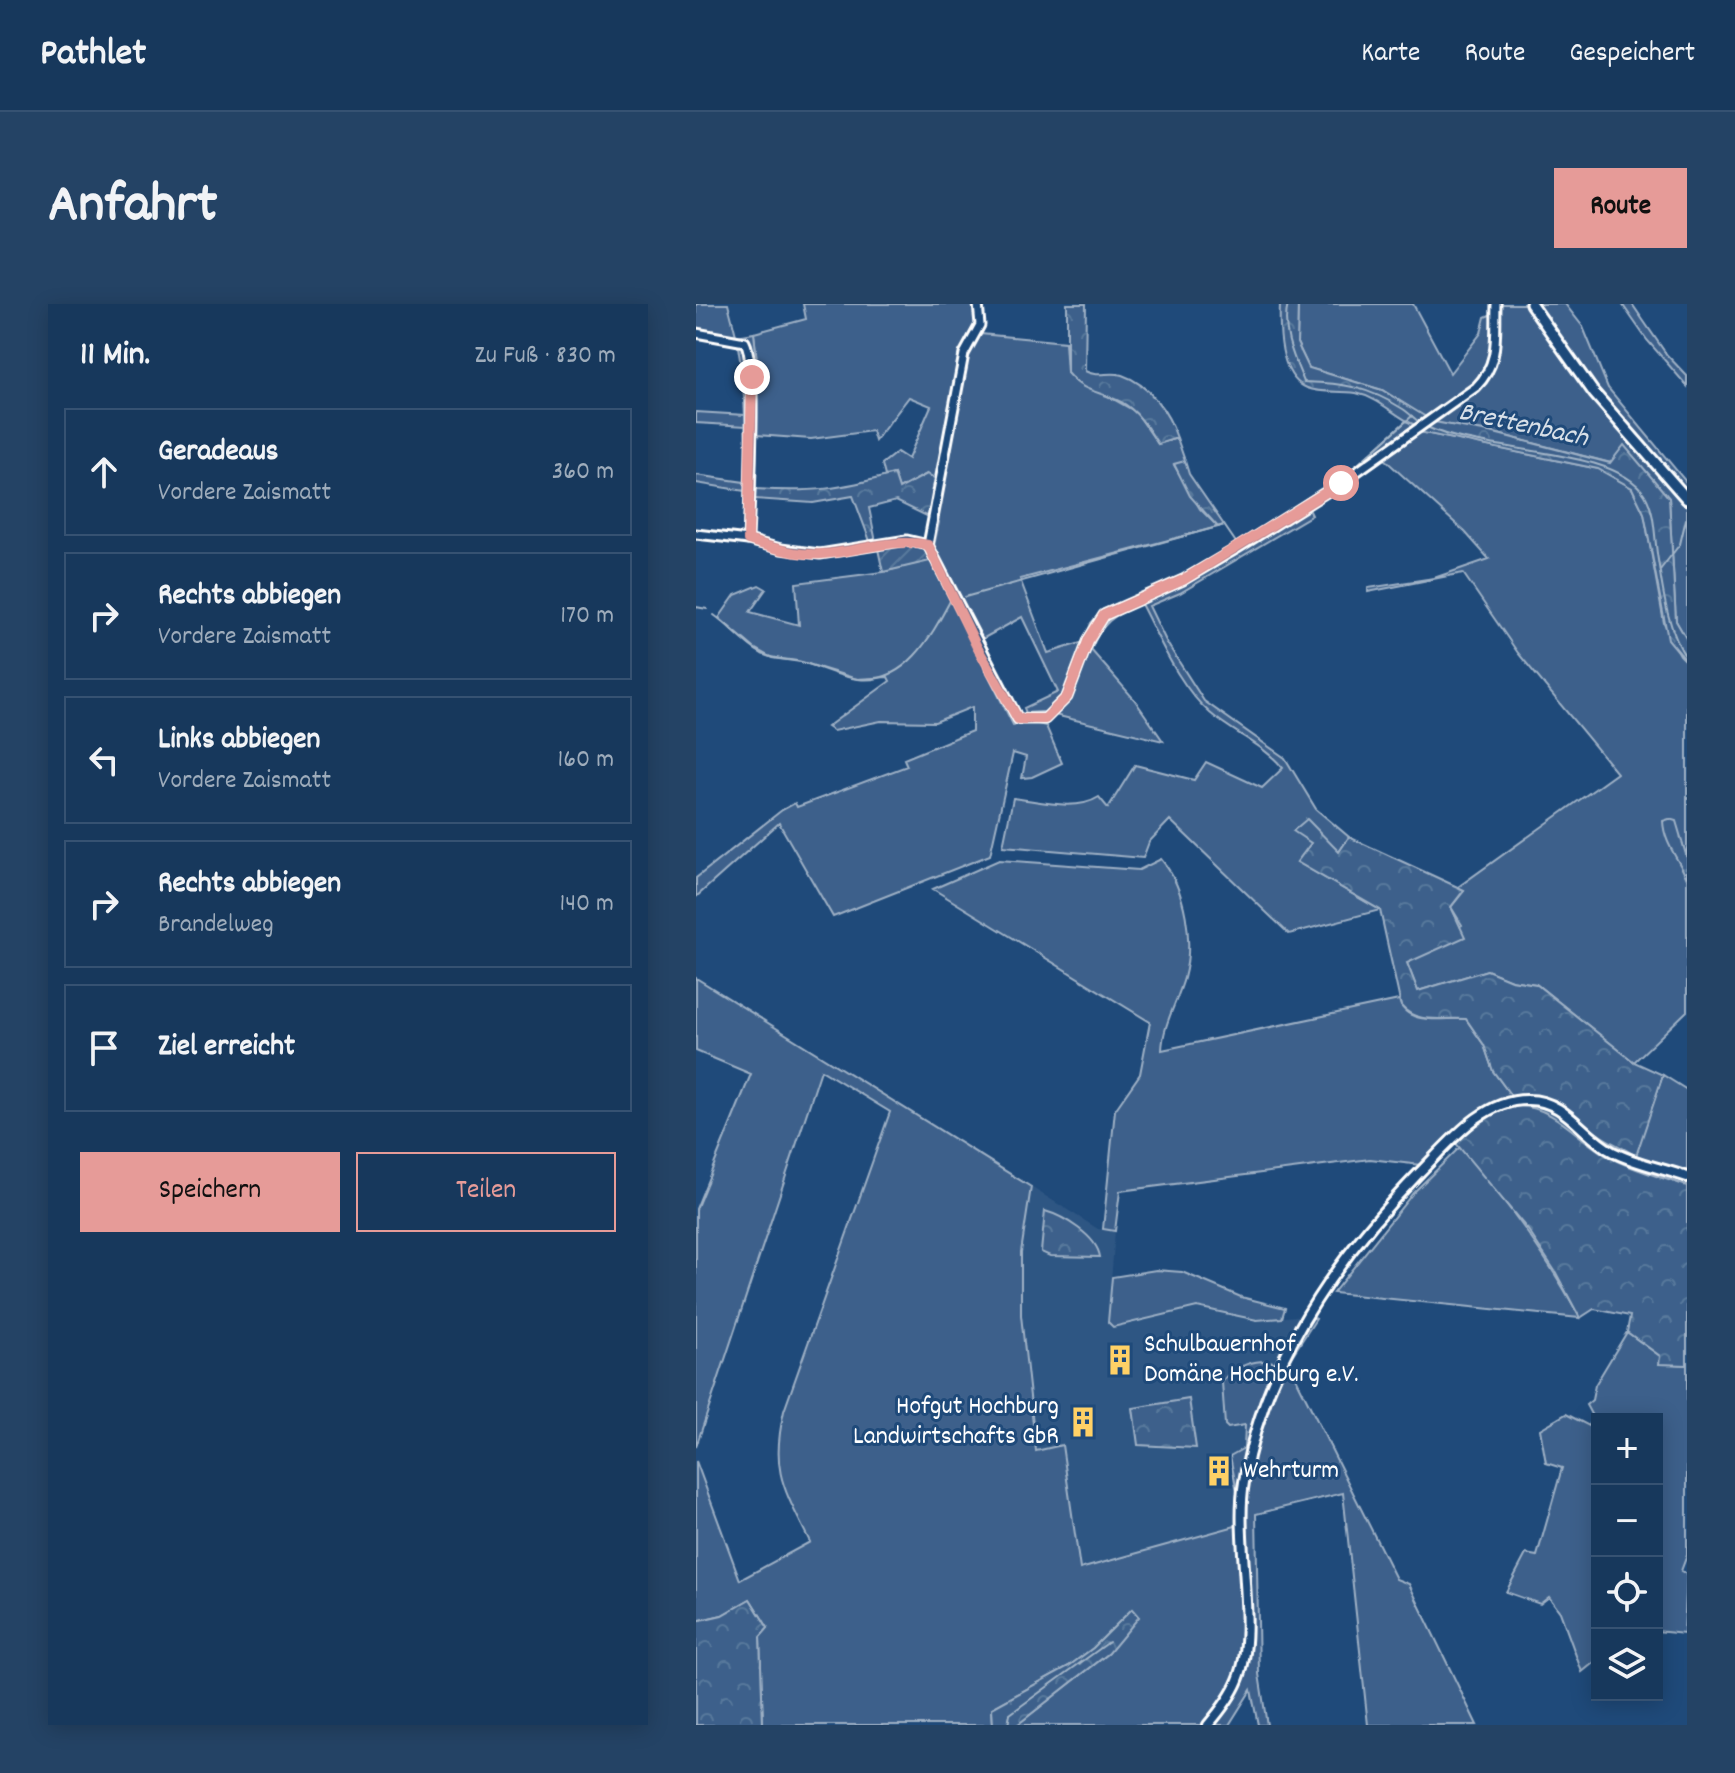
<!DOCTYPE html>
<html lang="de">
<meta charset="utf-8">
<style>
body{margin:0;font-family:Dekko,sans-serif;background:#244365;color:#f1f3f6}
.controls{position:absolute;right:24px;bottom:24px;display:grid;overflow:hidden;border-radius:0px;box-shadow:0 4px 20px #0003}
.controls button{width:72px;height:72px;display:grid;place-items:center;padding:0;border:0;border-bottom:2px solid #365272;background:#17385c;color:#f1f3f6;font:40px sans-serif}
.stop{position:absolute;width:24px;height:24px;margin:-18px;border:6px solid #e69b98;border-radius:50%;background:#fff}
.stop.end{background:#e69b98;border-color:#fff;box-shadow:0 2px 8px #0008}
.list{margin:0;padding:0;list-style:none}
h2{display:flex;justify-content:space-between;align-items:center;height:104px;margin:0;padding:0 32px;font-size:34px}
h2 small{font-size:26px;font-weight:400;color:#9eacbb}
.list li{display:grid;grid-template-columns:52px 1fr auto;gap:24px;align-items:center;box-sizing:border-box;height:128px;margin:0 16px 16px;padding:0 16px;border:2px solid #365272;border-radius:0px}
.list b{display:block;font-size:30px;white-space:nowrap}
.list p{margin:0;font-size:26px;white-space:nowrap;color:#9eacbb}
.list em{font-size:26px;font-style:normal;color:#9eacbb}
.actions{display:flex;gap:16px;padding:24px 32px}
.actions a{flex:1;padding:18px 0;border:2px solid #e69b98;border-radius:0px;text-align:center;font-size:28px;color:#e69b98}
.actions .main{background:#e69b98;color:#111}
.icon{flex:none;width:44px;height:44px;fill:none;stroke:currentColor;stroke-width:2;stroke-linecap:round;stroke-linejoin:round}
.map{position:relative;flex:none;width:991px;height:1421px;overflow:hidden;border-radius:0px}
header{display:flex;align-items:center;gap:48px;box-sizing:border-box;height:112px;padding:0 40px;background:#17385c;border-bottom:2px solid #365272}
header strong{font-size:38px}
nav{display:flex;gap:44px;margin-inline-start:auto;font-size:28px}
.intro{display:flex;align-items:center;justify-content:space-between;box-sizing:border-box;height:192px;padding:0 48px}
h1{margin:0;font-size:56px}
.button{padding:20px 36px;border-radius:0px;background:#e69b98;color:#111;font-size:28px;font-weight:700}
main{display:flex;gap:48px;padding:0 48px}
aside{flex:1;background:#17385c;border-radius:0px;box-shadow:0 4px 20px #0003}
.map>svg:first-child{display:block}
</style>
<header>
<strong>Pathlet</strong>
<nav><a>Karte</a><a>Route</a><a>Gespeichert</a></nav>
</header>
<div class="intro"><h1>Anfahrt</h1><a class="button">Route</a></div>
<main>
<aside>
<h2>11 Min.<small>Zu Fuß · 830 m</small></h2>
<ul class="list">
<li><svg class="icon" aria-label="ahead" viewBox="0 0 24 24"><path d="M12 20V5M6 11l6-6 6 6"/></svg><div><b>Geradeaus</b><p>Vordere Zaismatt</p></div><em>360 m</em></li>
<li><svg class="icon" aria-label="right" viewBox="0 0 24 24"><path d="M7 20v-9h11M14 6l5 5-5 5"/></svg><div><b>Rechts abbiegen</b><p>Vordere Zaismatt</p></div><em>170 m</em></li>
<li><svg class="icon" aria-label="left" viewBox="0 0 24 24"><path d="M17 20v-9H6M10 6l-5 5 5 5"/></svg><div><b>Links abbiegen</b><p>Vordere Zaismatt</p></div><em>160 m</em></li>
<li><svg class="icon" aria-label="right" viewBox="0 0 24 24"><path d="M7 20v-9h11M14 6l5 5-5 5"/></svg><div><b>Rechts abbiegen</b><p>Brandelweg</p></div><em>140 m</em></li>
<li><svg class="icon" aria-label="arrive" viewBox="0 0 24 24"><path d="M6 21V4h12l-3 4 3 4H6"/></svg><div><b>Ziel erreicht</b></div></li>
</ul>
<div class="actions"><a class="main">Speichern</a><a>Teilen</a></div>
</aside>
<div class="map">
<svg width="991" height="1421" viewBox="0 0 991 1421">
<defs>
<pattern id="forest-crowns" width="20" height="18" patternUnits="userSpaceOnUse" patternTransform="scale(2)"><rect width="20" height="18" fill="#3c618b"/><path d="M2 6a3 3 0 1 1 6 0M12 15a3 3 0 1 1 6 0" fill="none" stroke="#59799c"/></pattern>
<pattern id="garden-furrows" width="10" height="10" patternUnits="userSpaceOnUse" patternTransform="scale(2)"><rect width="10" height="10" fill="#3c618b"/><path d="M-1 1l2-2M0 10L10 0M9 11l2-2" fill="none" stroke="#59799c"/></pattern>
</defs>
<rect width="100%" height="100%" fill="#1f4a7a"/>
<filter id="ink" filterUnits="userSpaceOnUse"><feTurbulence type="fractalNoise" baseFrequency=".0125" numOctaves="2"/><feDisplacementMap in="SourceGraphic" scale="16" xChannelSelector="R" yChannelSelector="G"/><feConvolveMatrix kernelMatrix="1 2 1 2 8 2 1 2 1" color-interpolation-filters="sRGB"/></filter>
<g filter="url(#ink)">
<path fill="#2e5683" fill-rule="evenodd" d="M 335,883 L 402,925 L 419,927 L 412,1017 L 417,1023 L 501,1003 L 561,1016 L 609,1011 L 581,1060 L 543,1221 L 384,1265 L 366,1141 L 340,1148 L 325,1011 L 325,948 ZM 437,1104 L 496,1145 L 482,1143 L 440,1120 Z"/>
<g fill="#3c618b" stroke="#9eb0c5" stroke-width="2">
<polygon points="0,0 32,0 42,39 0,31"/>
<path d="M 107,0 L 284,0 L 285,30 L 369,38 L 371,69 L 440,108 L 462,140 L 481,134 L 489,157 L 478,161 L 504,205 L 522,223 L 324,275 L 352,349 L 388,338 L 395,319 L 407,305 L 476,278 L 537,243 L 661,161 L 710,117 L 719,121 L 724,128 L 903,165 L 936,184 L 948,209 L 968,319 L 984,351 L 991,358 L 991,554 L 984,532 L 991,575 L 991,707 L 938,758 L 840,680 L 815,676 L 791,666 L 722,687 L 711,659 L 766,621 L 755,603 L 768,587 L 762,583 L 921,469 L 822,349 L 767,269 L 672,288 L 672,284 L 738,274 L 793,255 L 769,228 L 686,153 L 613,205 L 616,211 L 484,289 L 453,302 L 471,339 L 508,397 L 589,454 L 620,505 L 653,533 L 643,548 L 611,516 L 616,539 L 601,558 L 684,606 L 593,630 L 474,516 L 453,538 L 447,554 L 307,542 L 317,494 C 343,497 380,508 403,493 L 412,504 L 439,461 L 498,476 L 510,458 L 566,484 L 587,464 C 567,440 537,429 514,409 C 482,381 464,336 445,300 C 418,310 405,319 395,346 L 438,395 L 467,437 L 346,408 L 330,409 L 328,404 L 362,388 L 326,313 L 277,340 L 317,421 L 333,418 L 350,422 L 366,459 L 336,473 L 326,474 L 330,453 L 317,449 L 294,551 L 137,613 L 83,519 L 0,593 L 0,574 L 86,506 L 99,499 L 101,503 L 211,462 L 208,455 L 276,427 L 276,403 L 239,418 L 185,417 L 137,427 L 131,423 L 194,377 L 192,373 L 161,375 L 105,358 L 76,354 L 58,344 L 23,314 L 39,291 L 63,281 L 70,285 L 54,308 L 103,321 L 100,279 L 187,268 L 234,256 L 229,242 L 238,242 L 243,218 L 233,213 L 241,176 L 231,170 L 203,185 L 198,170 L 189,172 L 186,160 L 201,148 L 212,155 L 235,102 L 213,93 L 179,137 L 176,127 L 115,135 L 61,131 L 62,67 L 58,29 L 110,15 Z"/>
<polygon points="602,0 717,0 754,69 785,29 789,13 796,10 797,0 869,0 887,23 912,84 991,179 991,336 980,317 973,194 928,142 915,159 798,129 736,118 686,86 613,64 601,39"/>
<polygon points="926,0 936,0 971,51 991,72 991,82 951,36"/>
<polygon points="0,108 49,111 50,122 0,119"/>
<polygon points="0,171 48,178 49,187 0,179"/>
<path d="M 465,555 C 490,585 498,637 488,674 C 481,699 467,720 466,746 L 703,696 C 710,723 749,713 770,715 L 788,741 L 797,767 L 816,793 C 858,787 874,810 906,832 C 916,840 928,844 939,851 L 967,771 L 991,786 L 991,882 L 918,856 L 905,848 L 758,837 C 704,892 655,947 616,1013 L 620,1015 L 592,1058 L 700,1275 L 713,1280 L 781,1421 L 672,1421 L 647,1189 L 560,1210 L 563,1370 L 571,1421 L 562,1421 L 555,1386 L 533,1421 L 321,1421 L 413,1349 L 436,1305 L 397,1344 L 373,1362 L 296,1404 L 297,1421 L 67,1421 L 64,1333 L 72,1324 L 54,1295 L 26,1311 L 0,1317 L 0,1157 L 44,1276 L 114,1238 C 88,1185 74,1167 88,1107 L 194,808 L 125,766 L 0,1143 L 0,905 L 55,770 L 0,747 L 0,674 L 335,883 L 325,948 L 325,1011 L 340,1147 L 366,1141 L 384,1265 L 543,1221 L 543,1197 L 534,1152 L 548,1144 L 549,1121 L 532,1124 L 529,1121 L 526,1078 C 536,1062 564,1053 581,1059 C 623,987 668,922 725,861 L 674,855 L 424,887 L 419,927 L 407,925 L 419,806 L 444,770 L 454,718 L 237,585 L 303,556 L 443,566 Z"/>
<path d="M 765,842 C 809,897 851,951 884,1014 L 637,989 L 717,889 Z"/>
<polygon points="460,966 486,968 545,993 589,1004 586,1014 561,1016 501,1003 417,1023 412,1018 416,973"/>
<polygon points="931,1028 964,1052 964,1059 991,1061 991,1251 985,1267 991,1270 988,1330 961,1327 961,1115 901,1115 901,1356 886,1368 864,1308 853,1293 844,1300 810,1288 830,1250 841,1252 866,1164 850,1159 844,1125 870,1110 893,1122 897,1114 890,1101 896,1096 899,1081"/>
</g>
<g fill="url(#forest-crowns)" stroke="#9eb0c5" stroke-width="2">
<path d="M 371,0 L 390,0 L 389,67 C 402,74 413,67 426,71 C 453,80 473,109 481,134 L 462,140 C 452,124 442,107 425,98 C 402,86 389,90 371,69 Z"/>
<path d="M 584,0 L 602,0 L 601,39 L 613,64 L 686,86 L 730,113 L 719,121 C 698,112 684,94 660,89 C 644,86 626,90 611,84 C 583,73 583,24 584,0 Z"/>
<path d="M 58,29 L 62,67 L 60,185 C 116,189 144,185 198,170 L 203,185 L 231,170 L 242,176 L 233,213 L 200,197 L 173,204 L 180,238 L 174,237 L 157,192 L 117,199 L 59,195 L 56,233 L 47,230 C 50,164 53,97 40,32 Z"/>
<polygon points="733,117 798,129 914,159 928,141 973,194 980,317 991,336 991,358 972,335 948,209 936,184 902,165 723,128"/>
<polygon points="489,157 493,170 528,221 522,223 494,192 478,160"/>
<path d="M 611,515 L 643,548 L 653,533 L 768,586 L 755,603 L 769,633 L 711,659 L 722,687 L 791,666 L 815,676 L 840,680 L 938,758 L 967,771 L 940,852 C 927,843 913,838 901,829 C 871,808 857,787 816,793 L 797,767 L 788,741 L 770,715 C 747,713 721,721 705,702 L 684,606 L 601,558 L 615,539 L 597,527 Z"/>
<path d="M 973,515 L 980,517 L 991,554 L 991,575 C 983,555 968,540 967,517 Z"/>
<path d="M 822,802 C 863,803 884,840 919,856 C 942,867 967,874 991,882 L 991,1061 L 963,1060 L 964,1052 L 931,1028 L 934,1012 L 898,1005 L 884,1014 L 859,967 L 832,926 L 758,837 L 794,810 Z"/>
<path d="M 349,907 C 367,912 401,932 404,953 L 354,952 L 345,948 Z"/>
<polygon points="493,1095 500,1144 442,1141 437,1104"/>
<polygon points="54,1295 72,1324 64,1333 67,1421 0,1421 0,1317 26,1311"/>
<polygon points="436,1305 443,1313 413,1349 321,1421 297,1421 296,1404 373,1362 397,1344"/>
</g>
<polygon fill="url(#garden-furrows)" stroke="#9eb0c5" stroke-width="2" points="211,240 229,242 234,257 187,268 182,245"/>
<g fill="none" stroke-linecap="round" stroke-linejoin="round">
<g stroke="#a3b5c8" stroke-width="2">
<path d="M 592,0 C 585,27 598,54 608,78 C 648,79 672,83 707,105 C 715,110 722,119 731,123 C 785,150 919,142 949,191 C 960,210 958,234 962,256 C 967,288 972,328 991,355"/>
<polyline points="964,266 984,240 990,215"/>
<polyline points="269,293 528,221 541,240 661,161 716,112"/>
<polyline points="0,303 11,305"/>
<path d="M 18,311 C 35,323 48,340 66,350 C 80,357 95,354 109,359 C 126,364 143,373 162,375 C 209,381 235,333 254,297"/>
<polyline points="312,1421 314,1410 413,1338"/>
</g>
<g stroke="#fff" stroke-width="13">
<g id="minor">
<path d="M 0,29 L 49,38 C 62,61 53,202 52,236"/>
<polyline points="0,230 52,236 85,245 124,250 211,236 232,241"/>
<path d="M 232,241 L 322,415 L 349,415 L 371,393 L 393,335 L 408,311 L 487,276 L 540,245 L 645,179 L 780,83 C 804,59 799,32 800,0"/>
<polyline points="232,241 268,50 284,21 282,0"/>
</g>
</g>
<g stroke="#fff" stroke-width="14">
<path id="tertiary" d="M 512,1421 C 524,1407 535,1393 542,1376 C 563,1326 538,1237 548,1178 C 567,1059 641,953 724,868 C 753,839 787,795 832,796 C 870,796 886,832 917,848 C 940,860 966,864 991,873"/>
</g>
<g stroke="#fff" stroke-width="15">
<polyline id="secondary" points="835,0 898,89 991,195"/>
</g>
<use href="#minor" stroke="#1f4a7a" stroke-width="7"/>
<use href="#tertiary" stroke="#1f4a7a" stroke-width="8"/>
<use href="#secondary" stroke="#1f4a7a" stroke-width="9"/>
</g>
</g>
<g fill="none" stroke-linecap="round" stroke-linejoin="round" filter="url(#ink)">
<path stroke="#e69b98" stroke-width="10" d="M 56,73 L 52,236 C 75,243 101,252 126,250 C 162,248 196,233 232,241 L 281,343 L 322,415 L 349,415 L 371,393 L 393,335 L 408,311 L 487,276 L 645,179"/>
</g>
<defs>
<g id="building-bare" transform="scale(2.4)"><path d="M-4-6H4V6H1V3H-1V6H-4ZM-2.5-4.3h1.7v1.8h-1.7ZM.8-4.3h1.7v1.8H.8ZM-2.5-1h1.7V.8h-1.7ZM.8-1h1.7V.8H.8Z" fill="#ffd166" stroke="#1f4a7a" stroke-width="2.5" paint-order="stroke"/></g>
</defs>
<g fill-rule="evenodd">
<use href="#building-bare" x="424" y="1056"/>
<use href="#building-bare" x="387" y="1118"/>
<use href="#building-bare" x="523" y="1167"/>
</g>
<g text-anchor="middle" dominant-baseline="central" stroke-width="6" stroke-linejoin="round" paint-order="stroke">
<g font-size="26" fill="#fff" stroke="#1f4a7a" text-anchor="start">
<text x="448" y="1041">Schulbauernhof<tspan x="448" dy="30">Domäne Hochburg e.V.</tspan></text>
<text x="363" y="1103" text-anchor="end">Hofgut Hochburg<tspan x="363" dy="30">Landwirtschafts GbR</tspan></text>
<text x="547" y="1167">Wehrturm</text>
</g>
<g font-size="28" font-style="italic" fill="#d8e0e8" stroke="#1f4a7a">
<text transform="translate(827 123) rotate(12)">Brettenbach</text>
</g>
</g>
</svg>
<div class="controls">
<button>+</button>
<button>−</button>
<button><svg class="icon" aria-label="locate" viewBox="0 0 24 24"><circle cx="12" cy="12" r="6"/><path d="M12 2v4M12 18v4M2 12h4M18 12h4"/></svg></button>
<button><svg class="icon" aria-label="layers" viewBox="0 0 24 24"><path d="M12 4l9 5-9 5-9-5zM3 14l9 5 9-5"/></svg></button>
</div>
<div class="stop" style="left:645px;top:179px"></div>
<div class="stop end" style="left:56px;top:73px"></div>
</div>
</main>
